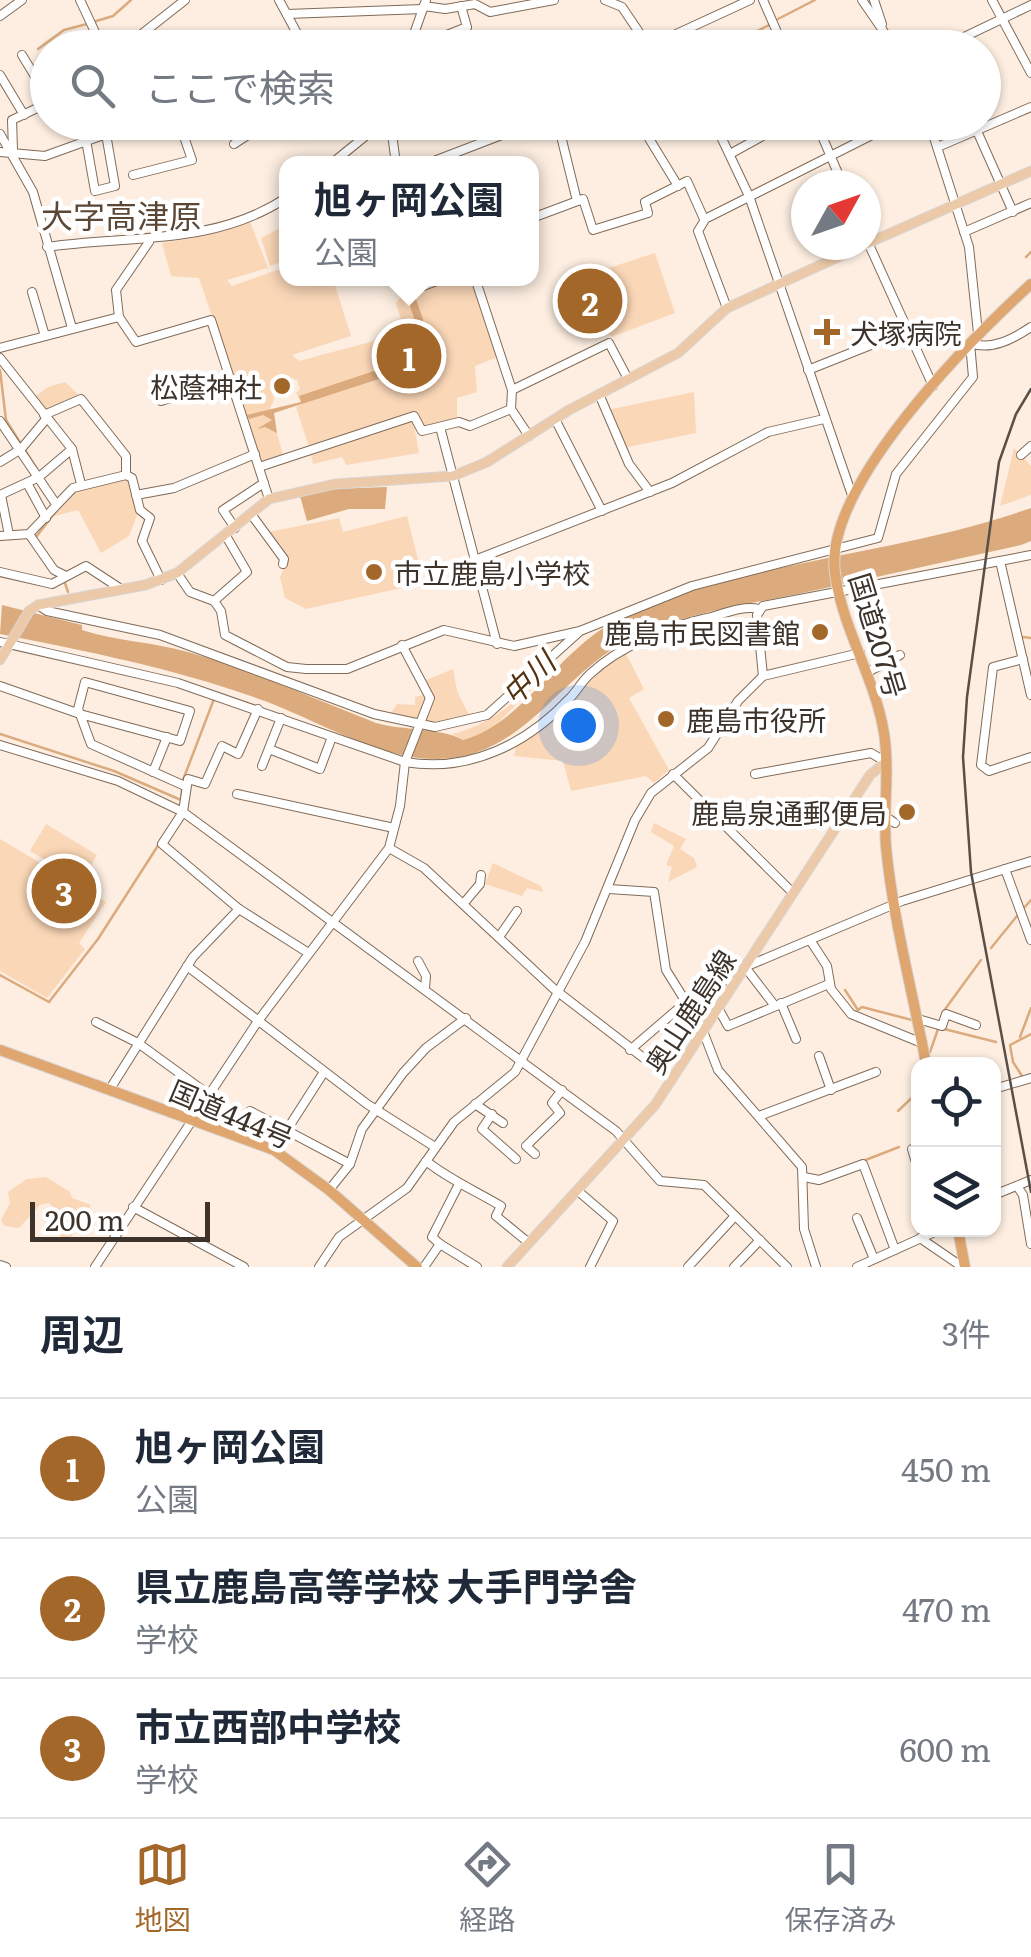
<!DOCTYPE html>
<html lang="ja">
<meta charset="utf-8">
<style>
body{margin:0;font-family:Literata,"Noto Sans JP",serif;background:#f6f6f7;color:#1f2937}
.controls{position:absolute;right:30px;bottom:30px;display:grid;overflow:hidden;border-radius:20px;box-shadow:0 2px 8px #0004}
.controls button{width:90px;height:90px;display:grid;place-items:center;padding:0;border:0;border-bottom:2px solid #e0e1e3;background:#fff;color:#1f2937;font:50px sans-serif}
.compass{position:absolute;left:791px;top:170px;width:90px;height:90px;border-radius:50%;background:#fff;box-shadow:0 2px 8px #0004;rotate:50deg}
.scale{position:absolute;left:30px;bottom:25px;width:180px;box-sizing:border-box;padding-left:10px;border:5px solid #3d332b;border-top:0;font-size:28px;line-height:35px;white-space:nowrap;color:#3d332b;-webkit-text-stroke:8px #fff;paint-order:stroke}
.you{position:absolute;left:578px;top:725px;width:35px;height:35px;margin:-25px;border:8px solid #fff;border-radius:50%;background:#1a73e8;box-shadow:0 0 0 15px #1a73e833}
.badge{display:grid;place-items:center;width:65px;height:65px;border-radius:50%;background:#a36829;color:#fff;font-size:32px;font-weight:700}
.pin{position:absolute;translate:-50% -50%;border:5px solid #fff;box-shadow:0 2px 10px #0006}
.popup{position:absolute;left:279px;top:156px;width:260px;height:130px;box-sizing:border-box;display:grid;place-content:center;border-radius:20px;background:#fff;filter:drop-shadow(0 2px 8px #0005);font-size:32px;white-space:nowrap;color:#747a83}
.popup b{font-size:38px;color:#1f2937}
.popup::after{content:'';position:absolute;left:50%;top:100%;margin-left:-20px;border:20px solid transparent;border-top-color:#fff}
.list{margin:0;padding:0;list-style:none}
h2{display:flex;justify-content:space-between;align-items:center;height:130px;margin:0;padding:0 40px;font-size:42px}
h2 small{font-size:32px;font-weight:400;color:#747a83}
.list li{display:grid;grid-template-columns:65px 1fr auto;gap:30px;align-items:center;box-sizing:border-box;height:140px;padding:0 40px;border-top:2px solid #e0e1e3}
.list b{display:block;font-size:38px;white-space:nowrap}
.list p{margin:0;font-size:32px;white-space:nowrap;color:#747a83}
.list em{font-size:32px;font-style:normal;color:#747a83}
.icon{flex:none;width:55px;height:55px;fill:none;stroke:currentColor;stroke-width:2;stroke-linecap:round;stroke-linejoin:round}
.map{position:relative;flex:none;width:1031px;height:1267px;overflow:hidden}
.search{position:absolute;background:#fff;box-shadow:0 2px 8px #0004;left:30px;right:30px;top:30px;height:110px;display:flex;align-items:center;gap:25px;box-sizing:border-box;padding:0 35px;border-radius:55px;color:#747a83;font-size:38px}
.sheet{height:550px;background:#fff}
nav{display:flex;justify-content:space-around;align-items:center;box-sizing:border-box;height:140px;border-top:2px solid #e0e1e3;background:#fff;font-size:28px;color:#747a83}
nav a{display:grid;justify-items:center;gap:5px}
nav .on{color:#a36829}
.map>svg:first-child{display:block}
</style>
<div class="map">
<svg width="1031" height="1267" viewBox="0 0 1031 1267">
<rect width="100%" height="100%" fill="#fdeee1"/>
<g fill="#fad7b7">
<polygon points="249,219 268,268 227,280 232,286 286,267 286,278 333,279 351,336 292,355 299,361 400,334 403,326 396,303 400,297 407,297 418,329 422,328 404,278 472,279 498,357 475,366 477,392 457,398 457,418 424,428 415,412 309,447 296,407 302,404 296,393 300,389 297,380 278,375 270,380 274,400 270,408 283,455 261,461 199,278 171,276 162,243 205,236"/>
<polygon points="286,225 286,260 270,266 261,238"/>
<polygon points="655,253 675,313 611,337 607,329 588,334 569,281"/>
<polygon points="65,382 81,397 45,412 33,398 48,387"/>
<polygon points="694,392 696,433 623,448 607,410"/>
<polygon points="413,420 419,453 346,465 342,457 313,464 311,454"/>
<polygon points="1014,448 1031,466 1031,495 1000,506"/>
<polygon points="126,477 139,510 129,536 101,553 78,510 51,517 74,491"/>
<polygon points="407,516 424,583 306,609 285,598 280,577 286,564 268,532 339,518 343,532"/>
<path d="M 625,652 L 644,689 L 629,698 L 669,770 L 654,783 L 646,776 L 571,791 L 563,761 L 514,756 L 516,747 C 557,721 585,680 625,652 Z"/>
<path d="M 553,667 L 488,733 L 463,740 L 452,734 C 495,724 521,696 553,667 Z"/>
<polygon points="453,669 457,691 471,719 435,725 389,716 397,704 415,705 415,697 432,693 426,680"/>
<polygon points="654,823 686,839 680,849 694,858 697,867 668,882 672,867 666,865 674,846 651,832"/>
<polygon points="46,824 97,855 82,881 30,851"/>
<polygon points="0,839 106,902 79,943 85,949 47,998 0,971"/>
<polygon points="493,863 541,886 543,892 527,888 522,896 485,884"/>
<polygon points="46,1177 70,1192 72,1198 91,1205 71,1237 63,1240 50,1224 58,1212 49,1203 40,1205 19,1228 5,1226 1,1220 10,1203 8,1192 27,1179"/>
</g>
<g fill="#dbab7e">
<polygon points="400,279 409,279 426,328 414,360 386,369 385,377 274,413 277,433 265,427 257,429 272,420 263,415 249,419 247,415 301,402 299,396 413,358 410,348 418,329"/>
<polygon points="387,487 385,509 349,509 307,521 300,496 331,489"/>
<path d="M 1031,508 L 1031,541 L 1021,545 C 947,561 873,578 798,594 C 739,606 677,614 623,643 C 557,679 520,761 434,759 C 376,758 315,719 262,700 C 173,668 90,652 0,634 L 2,605 L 82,625 L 82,630 C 116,641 153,642 188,652 C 252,670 314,699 376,723 C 404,731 439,727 463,740 C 529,721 559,643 631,613 C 759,559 901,554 1031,508 Z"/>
</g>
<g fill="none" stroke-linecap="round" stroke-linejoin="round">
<g stroke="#dbab7e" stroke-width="2.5">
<polyline points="778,19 815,0"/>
<polyline points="93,22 113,16 131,0"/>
<polyline points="725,48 769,25"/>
<polyline points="38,49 64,30 87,24"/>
<polyline points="1026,257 1031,252"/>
<polyline points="0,370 6,420 21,444"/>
<polyline points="25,450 37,469"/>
<polyline points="36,537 60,506"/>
<polyline points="65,583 68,592"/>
<polyline points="1023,637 1031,638"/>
<polyline points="0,734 114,771 181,800 182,789"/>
<polyline points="183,780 214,699"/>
<polyline points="1023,909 1031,900"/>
<polyline points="991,948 1017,916"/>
<polyline points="0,975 49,1002 98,939 159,844"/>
<polyline points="845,990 858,1010 862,1007 912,1020"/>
<polyline points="943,1012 981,960"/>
<polyline points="944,1029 996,1042"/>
<polyline points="1020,1037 1031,1008"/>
<polyline points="930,1052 938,1029"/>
<polyline points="1022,1076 1013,1062 1010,1045 1031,1034"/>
<polyline points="898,1111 917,1093"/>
<polyline points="863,1161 899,1147"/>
</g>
<g stroke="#816b58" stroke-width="10">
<g id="minor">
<polyline points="80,0 95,32"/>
<polyline points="279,0 305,48"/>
<polyline points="605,0 622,7 645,41"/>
<polyline points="763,0 784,48"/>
<polyline points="862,0 895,48"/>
<polyline points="874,0 882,24"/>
<polyline points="992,0 1031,73"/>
<polyline points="424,6 445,9 475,4 490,12 554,0"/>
<polyline points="287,14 423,9"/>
<polyline points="0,16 22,0"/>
<polyline points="124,48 185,0"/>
<polyline points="409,48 426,0"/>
<polyline points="414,48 467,27 461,6"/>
<polyline points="636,48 645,41 672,36 750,0"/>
<polyline points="941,48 1031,5"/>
<polyline points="22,55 48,98"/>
<polyline points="0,75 24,115"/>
<polyline points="639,122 678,186"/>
<polyline points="714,122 749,196 853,498"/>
<polyline points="816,122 843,185"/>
<polyline points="929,122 969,247 978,333"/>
<polyline points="973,122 1013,212"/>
<polyline points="362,126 363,122"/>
<polyline points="391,126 396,164"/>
<polyline points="0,134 33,192 72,328"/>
<polyline points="86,140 95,191 115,186 106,134"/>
<polyline points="234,144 268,122"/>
<polyline points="940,146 1031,107"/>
<polyline points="13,150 12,120 48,103"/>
<polyline points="0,152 45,156 106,134 161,122"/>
<polyline points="730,154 788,122"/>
<polyline points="331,164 368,134 401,122"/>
<polyline points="414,164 434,161 520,128 560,132 577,201"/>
<polyline points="133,175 192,160 179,122"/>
<polyline points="709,217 898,122"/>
<polyline points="532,218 583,199 593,230 648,213 645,202 687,181 704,219"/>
<polyline points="706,218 698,231 727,308"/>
<polyline points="964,232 1031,203"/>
<polyline points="866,238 933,386"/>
<polyline points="149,242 116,290 119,317 136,342 211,320 269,499"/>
<path d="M 47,247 C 129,235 213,246 286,198"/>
<polyline points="475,278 512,390 511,409 529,436"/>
<polyline points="418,288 444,278"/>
<polyline points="32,292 45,336"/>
<polyline points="0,348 119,317"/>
<polyline points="0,358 72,449 81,484"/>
<polyline points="808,370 906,331"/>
<polyline points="512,390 609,343 628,379"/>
<polyline points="599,394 629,464 650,492"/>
<polyline points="161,401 230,378"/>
<polyline points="44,415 81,399 126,456 126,475"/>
<polyline points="555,419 602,511"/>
<polyline points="0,421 56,504"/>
<polyline points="440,427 497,644"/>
<polyline points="1021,455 1031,446"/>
<polyline points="0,462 21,449 47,418"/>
<polyline points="259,467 414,416 422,431 459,422 470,426 511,409"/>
<polyline points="27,483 46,518"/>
<polyline points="0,495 39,477 72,449"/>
<polyline points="1,495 9,535"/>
<polyline points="136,495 174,488 255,454"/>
<polyline points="251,514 284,559 283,564"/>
<polyline points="235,528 223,510 264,483"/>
<polyline points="29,534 54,570 66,576"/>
<polyline points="0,536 29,534 73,488 126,475 132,478 140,510 150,518 142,541 161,580"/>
<polyline points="1031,555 1000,561 1031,695"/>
<polyline points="475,560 672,483 768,432 824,419"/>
<polyline points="0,572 52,584 86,566 121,589"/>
<path d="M 177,573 L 190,592 L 214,601 L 221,611 L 225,635 L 287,667 L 306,669 L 347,669 L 444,630 L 514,646 L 580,631 L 692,586 L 878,538 L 896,474 L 973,377 L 970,343 C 991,351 1013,339 1031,327"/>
<polyline points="214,601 247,572 226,536"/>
<polyline points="38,605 47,611 160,635 374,714 435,727 487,715 579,632"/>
<path d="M 0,642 L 178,683 L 405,762 C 469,773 527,744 570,698 C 577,691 582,681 590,674 C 620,646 667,627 707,618 C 723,614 743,605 759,609"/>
<polyline points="1023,659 993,667 981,765 989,771 1031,757"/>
<polyline points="866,673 900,655"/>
<polyline points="763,676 757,615 763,606 1000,561"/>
<polyline points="0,686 80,714 180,741 190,711 85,682 78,709 80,714 91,744 185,786"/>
<polyline points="258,709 238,754 222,746 205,784 188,779 183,812 162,844 239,909 307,952"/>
<polyline points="0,745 118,781 183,812 616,1131 660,1181 704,1185 787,1267"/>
<polyline points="269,749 320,769 332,737"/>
<polyline points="262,766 281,718"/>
<polyline points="153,772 167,737"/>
<polyline points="673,774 792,892"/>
<polyline points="755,774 871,753 886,762"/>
<polyline points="237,794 394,828"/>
<polyline points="886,817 895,823"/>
<polyline points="389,848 424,868 554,989 671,1079"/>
<polyline points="1005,869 1031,940"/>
<polyline points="609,889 654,892 666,970 701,1026 718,1070 802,1167 804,1229 816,1267"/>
<polyline points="464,903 480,884 481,875"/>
<polyline points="499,937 517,911"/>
<polyline points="810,940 827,966 831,989 851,1014 922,1043"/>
<polyline points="418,961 426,976 425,988"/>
<polyline points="187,966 367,1104 435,1147"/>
<polyline points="781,1003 796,1039"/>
<polyline points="775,1006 745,967 902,901 1031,861"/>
<polyline points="718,1008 728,1026 829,984"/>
<polyline points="918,1019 942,1026 946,1014 976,1025"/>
<polyline points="96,1022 138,1043 208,1094"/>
<polyline points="630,1050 686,1002 725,980 735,982"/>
<polyline points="819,1056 831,1090"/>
<polyline points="110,1089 193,957 239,909"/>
<polyline points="994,1089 1031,1078"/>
<polyline points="475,1104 503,1123"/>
<polyline points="250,1111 350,1164"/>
<polyline points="492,1114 482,1129 516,1159"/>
<polyline points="759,1116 876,1072"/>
<polyline points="912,1149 918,1169"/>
<polyline points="274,1150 324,1072"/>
<polyline points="535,1154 526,1146 560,1113 552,1103 562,1090"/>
<path d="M 426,1161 C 450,1180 474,1190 501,1206 L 496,1216 L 529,1243"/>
<polyline points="804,1177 819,1180 863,1164 895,1250"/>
<polyline points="1017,1186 1023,1195 1031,1244"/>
<polyline points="329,1190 350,1164 362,1129 403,1073 426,1048 466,1018"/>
<polyline points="578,1191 613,1221 590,1267"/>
<polyline points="994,1195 1031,1180"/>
<polyline points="133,1207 244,1267"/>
<polyline points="857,1218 874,1259"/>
<polyline points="920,1238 958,1264 964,1262"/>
<polyline points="440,1244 432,1237 458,1186"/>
<polyline points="0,1265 6,1267"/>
<polyline points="95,1267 258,1021 389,848 400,806 405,762 430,698 402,645"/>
<polyline points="319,1267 339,1237 407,1188 454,1122 515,1072 585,942 635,820 651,793 708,748 738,701 763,676 860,653"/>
<polyline points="424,1267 440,1244 477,1267"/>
<polyline points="688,1267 735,1216"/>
<polyline points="734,1267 760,1240"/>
<polyline points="857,1267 939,1230"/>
</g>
</g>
<g stroke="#d8d6d5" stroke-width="11">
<g id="major">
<polyline points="866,244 1031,171"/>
<polyline points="0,660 29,611 38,605 145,585 177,573 269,499 335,484 453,476 487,462 569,410 678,353 727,308 864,245"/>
<polyline points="507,1267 655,1105 870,775 886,762"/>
</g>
</g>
<g stroke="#d8d6d5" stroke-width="12">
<g id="highway">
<polyline points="0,1050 274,1150 329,1190 417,1267"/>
<path d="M 926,1064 C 913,993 893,920 886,847 C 883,809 890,770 884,733 C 875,678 842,628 835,573 C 823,486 971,339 1031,284"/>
<polyline points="958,1230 965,1267"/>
</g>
</g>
<use href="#minor" stroke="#fff" stroke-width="8"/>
<use href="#major" stroke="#eccaa9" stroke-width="9"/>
<use href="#highway" stroke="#e0a66f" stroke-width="10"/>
<polyline stroke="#594f46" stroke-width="2.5" points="1031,389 1016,414 999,462 967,697 963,757 971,872 1031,1192"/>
</g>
<g fill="#a36829" stroke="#fff" stroke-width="4">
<path d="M822 317h10v10h10v10h-10v10h-10v-10h-10v-10h10z"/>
<circle cx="282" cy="386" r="10"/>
<circle cx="374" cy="572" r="10"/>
<circle cx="820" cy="632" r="10"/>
<circle cx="666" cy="719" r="10"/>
<circle cx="907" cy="812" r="10"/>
</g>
<g text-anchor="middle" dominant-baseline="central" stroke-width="9" stroke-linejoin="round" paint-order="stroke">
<g font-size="28" fill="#3d332b" stroke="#fff" text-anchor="start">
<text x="850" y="332">犬塚病院</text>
<text x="262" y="386" text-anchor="end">松蔭神社</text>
<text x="394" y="572">市立鹿島小学校</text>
<text x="800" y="632" text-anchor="end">鹿島市民図書館</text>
<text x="686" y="719">鹿島市役所</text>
<text x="887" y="812" text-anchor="end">鹿島泉通郵便局</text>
</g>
<g font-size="28" fill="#3d332b" stroke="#fff">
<text transform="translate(879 635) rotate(73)">国道207号</text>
<text transform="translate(689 1011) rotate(-57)">奥山鹿島線</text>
<text transform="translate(232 1113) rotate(23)">国道444号</text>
</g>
<g font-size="30" font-style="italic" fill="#543310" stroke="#fff">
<text transform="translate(527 677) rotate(-44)">中川</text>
</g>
<g font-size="32" fill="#5b4735" stroke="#fff">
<text x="121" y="214">大字高津原</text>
</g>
</g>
</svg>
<div class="controls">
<button><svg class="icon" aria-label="locate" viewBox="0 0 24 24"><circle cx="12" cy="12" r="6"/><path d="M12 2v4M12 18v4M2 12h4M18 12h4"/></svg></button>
<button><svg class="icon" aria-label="layers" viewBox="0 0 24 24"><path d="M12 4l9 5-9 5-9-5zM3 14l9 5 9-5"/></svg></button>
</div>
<svg class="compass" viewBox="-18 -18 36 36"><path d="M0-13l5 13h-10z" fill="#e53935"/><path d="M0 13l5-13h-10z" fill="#747a83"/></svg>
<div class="scale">200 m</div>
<div class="you"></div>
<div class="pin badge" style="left:409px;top:356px">1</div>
<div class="popup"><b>旭ヶ岡公園</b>公園</div>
<div class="pin badge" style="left:590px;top:301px">2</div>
<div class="pin badge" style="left:64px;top:891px">3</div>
<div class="search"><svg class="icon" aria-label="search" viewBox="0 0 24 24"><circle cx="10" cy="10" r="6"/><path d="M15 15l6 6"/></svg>ここで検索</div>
</div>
<section class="sheet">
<h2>周辺<small>3件</small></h2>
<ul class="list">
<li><span class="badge">1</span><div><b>旭ヶ岡公園</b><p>公園</p></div><em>450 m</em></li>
<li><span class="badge">2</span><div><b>県立鹿島高等学校 大手門学舎</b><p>学校</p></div><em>470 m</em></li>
<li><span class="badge">3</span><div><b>市立西部中学校</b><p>学校</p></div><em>600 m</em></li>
</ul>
</section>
<nav>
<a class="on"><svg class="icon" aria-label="map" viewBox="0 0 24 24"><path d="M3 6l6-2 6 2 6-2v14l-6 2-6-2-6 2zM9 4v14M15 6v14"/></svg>地図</a>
<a><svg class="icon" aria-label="directions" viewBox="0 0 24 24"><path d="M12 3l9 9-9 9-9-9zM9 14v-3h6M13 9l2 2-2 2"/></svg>経路</a>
<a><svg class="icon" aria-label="saved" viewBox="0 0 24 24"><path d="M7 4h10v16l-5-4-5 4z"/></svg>保存済み</a>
</nav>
